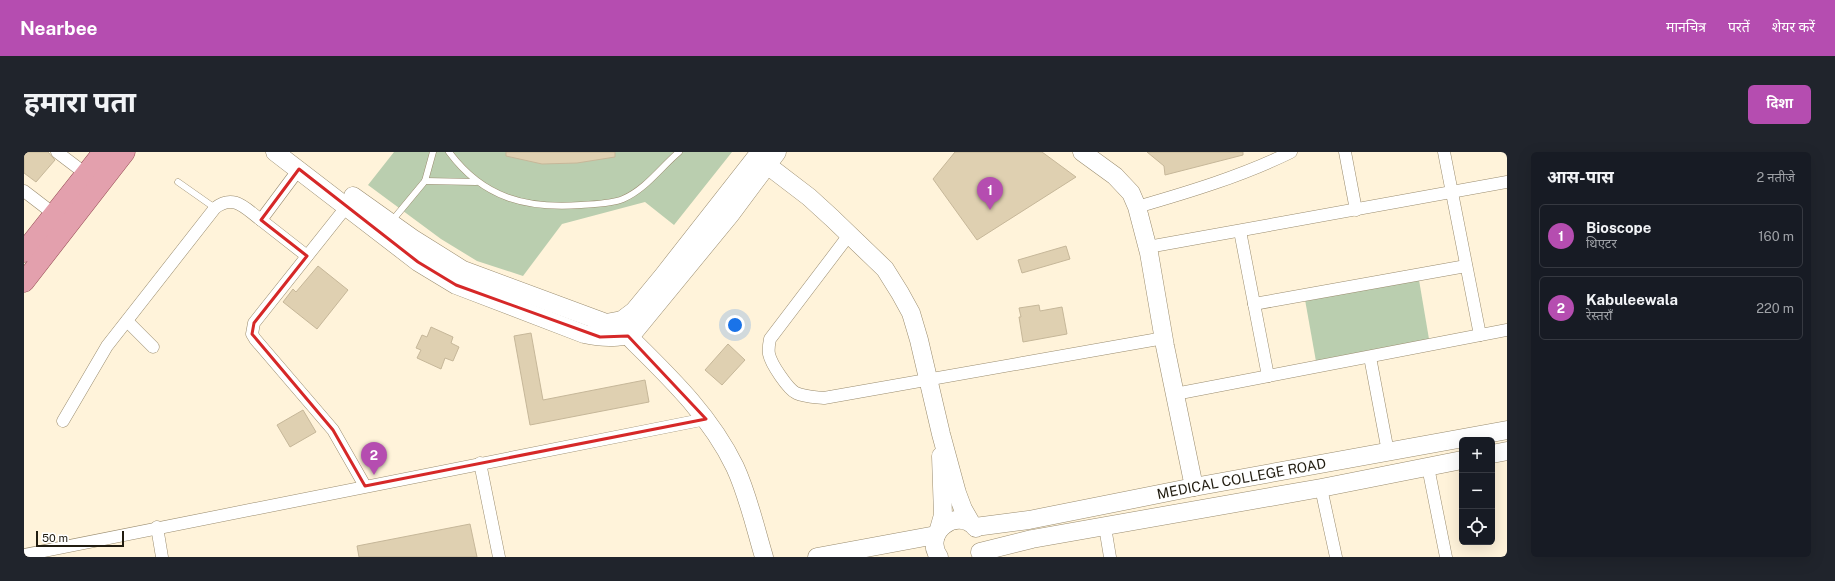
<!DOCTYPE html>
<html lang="hi">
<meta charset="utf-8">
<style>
body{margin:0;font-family:"Public Sans","Noto Sans Devanagari",sans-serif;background:#20242c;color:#f1f3f6}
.controls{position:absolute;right:12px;bottom:12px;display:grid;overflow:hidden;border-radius:6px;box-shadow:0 4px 16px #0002}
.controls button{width:36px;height:36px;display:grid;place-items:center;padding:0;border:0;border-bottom:1px solid #363941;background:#171b24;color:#f1f3f6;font:20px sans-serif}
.scale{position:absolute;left:12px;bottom:10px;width:88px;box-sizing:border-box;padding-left:4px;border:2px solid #211c10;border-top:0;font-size:11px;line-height:14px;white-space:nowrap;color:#211c10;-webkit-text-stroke:3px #fff;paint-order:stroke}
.you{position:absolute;left:711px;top:173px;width:14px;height:14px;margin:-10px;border:3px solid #fff;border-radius:50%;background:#1a73e8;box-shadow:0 0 0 6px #1a73e833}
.badge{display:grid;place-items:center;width:26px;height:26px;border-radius:50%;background:#b54db0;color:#fff;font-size:13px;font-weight:700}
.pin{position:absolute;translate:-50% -33px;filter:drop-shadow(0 1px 2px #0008)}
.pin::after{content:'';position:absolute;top:21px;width:14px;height:12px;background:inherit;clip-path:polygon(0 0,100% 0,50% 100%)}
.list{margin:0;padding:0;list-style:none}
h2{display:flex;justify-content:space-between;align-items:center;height:52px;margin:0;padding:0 16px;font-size:17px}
h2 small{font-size:13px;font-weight:400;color:#9ea1a6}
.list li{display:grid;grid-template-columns:26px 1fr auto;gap:12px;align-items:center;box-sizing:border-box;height:64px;margin:0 8px 8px;padding:0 8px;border:1px solid #363941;border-radius:6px}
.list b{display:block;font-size:15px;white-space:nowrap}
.list p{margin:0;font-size:13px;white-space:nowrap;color:#9ea1a6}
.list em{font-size:13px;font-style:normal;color:#9ea1a6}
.icon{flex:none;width:22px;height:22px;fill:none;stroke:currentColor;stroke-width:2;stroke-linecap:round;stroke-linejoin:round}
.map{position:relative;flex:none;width:1483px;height:405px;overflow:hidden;border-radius:6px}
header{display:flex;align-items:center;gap:24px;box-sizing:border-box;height:56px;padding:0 20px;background:#b54db0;color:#fff}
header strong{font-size:19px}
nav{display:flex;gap:22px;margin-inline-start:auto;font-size:14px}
.intro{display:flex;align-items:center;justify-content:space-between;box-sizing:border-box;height:96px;padding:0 24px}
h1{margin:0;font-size:28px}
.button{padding:10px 18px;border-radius:6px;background:#b54db0;color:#fff;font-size:14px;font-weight:700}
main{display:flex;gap:24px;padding:0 24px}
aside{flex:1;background:#171b24;border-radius:6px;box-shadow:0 4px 16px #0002}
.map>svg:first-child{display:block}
</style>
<header>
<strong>Nearbee</strong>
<nav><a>मानचित्र</a><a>परतें</a><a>शेयर करें</a></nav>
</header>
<div class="intro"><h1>हमारा पता</h1><a class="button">दिशा</a></div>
<main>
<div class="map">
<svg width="1483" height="405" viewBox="0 0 1483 405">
<rect width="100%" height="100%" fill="#fff3da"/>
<g fill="#baceaf">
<polygon points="370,0 708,0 650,73 621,50 538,72 499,124 453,109 417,87 344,33"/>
<polygon points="1394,122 1406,193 1293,215 1280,142"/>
</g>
<g fill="#dfd0b1" stroke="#c6b799">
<polygon points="0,0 24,0 31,8 12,30 0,21"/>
<polygon points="482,0 591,0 591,5 553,11 518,12 482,4"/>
<polygon points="931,0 1018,0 1052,25 953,88 909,27"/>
<polygon points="1123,0 1219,0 1219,3 1141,23 1140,14"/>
<polygon points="1042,94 1046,107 998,121 994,108"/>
<polygon points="294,114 324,138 293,177 259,150 269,137 272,140"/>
<polygon points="1015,153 1016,159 1038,155 1043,182 999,190 995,165 997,165 995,156"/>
<polygon points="407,175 429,185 427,191 435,195 429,209 421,206 417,217 393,206 397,198 392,196 398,183 403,185"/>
<polygon points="507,181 519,248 621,228 625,250 506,273 490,184"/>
<polygon points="704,192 721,208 698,233 681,218"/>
<polygon points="279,258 292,280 266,295 253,273"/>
<polygon points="446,372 453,405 335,405 333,394"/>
</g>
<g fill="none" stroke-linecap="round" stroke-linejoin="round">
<g stroke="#9a8c6f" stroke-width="7">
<g id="lane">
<path d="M 425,0 C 459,46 502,57 557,53 C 570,52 587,52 599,47 C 622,37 637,15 655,0"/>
<polyline points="401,29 452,30"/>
<polyline points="154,30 191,56"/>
<polyline points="367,70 401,29 409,0"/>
</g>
</g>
<g stroke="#9a8c6f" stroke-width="13">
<g id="street">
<polyline points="33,0 62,22"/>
<polyline points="1321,0 1332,58"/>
<polyline points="1420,0 1456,183"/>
<polyline points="275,17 237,68 283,104"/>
<polyline points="0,39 30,62"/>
<polyline points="323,54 230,171 228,182 231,187 309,278 341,334"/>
<path d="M 1113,55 C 1165,40 1218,24 1267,0"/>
<polyline points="1216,79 1244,224"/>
<path d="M 825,83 L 746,187 C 745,192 744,197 745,202 C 747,212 764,237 772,241 C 781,245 791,245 800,246 L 1140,186"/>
<polyline points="1124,95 1483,30"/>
<polyline points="1230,152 1442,114"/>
<polyline points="103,169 129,195"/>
<polyline points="1346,205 1364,300"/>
<polyline points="1151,242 1483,178"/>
<path d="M 39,269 L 83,194 L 191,56 C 210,41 222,57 237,68"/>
<polyline points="456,311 475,405"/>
<polyline points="1404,315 1422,405"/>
<polyline points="1297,336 1312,405"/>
<polyline points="133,375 138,405"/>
<polyline points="1081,375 1086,405"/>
<polyline points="0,403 682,267"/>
</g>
</g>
<g stroke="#9a8c6f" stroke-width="19">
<g id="secondary">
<path d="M 251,0 L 394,110 L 432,133 L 560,182 C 575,185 595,188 610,180 L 706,63 L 753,0"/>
<polyline points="1058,0 1091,24 1107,41 1113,55 1125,101 1141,194 1170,335"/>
<polyline points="734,6 785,45 808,66 861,117 876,141 887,161 895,188 917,282 933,341 939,357 947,371"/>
<polyline points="329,44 388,86 439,118 582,171 598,168 610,159 638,125 736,0"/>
<path d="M 595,175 C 638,218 684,259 711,315 C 724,343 731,375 740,405"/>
<polyline points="1468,302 1483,299"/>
<path id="s1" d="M 951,375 L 1005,368 L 1170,335 L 1483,278"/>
<polyline points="915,377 919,363 917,304"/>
<polyline points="956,400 1008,387 1297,336 1438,308"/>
<polyline points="793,405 912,383"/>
<path d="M 915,405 C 898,381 933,354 952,376"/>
</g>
</g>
<g stroke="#934952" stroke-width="21">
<g id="primary">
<polyline points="0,100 79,0"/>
<polyline points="0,130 101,0"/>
</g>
</g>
<use href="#lane" stroke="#fff" stroke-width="6"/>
<use href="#street" stroke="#fff" stroke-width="12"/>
<use href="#secondary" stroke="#fff" stroke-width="18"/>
<use href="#primary" stroke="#e3a0ad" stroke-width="20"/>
</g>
<path fill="none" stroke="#d62828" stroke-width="3" stroke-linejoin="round" d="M 275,17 L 394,110 L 432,133 L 576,185 L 604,184 L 682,267 L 341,334 L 309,278 L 228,182 L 230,171 L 283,104 L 237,68 Z"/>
<g text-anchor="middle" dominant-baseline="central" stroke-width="4" stroke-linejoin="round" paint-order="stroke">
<g font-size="14" fill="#211c10" stroke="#fff">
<text stroke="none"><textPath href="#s1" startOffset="271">MEDICAL COLLEGE ROAD</textPath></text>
</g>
</g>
</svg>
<div class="controls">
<button>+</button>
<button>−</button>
<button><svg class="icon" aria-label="locate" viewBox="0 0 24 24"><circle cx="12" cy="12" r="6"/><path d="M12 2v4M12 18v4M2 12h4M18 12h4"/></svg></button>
</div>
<div class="scale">50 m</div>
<div class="you"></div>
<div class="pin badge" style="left:966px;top:58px">1</div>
<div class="pin badge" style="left:350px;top:323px">2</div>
</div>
<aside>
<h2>आस-पास<small>2 नतीजे</small></h2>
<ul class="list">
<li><span class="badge">1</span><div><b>Bioscope</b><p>थिएटर</p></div><em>160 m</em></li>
<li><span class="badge">2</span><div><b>Kabuleewala</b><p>रेस्तराँ</p></div><em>220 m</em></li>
</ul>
</aside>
</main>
